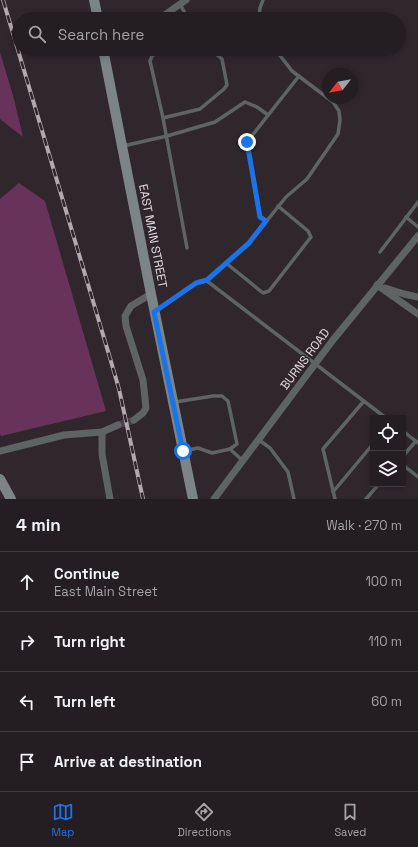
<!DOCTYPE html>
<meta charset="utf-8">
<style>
body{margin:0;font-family:"Space Grotesk",sans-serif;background:#2c262a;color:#f1f3f6}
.controls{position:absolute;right:12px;bottom:12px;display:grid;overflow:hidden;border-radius:0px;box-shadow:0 2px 6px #0003}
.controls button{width:36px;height:36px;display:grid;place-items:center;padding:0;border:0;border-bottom:1px solid #413b40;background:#241d22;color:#f1f3f6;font:20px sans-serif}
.compass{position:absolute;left:322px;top:68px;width:36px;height:36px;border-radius:50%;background:#241d22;box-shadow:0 2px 6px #0003;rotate:239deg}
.stop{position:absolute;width:12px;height:12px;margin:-9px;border:3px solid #1a73e8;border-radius:50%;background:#fff}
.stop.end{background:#1a73e8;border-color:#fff;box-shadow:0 1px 4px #0008}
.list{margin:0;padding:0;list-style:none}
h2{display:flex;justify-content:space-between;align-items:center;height:52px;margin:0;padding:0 16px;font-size:17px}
h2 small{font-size:13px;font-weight:400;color:#a3a2a5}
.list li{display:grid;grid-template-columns:26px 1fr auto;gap:12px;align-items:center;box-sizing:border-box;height:60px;padding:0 16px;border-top:1px solid #413b40}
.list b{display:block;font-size:15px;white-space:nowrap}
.list p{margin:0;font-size:13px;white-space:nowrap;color:#a3a2a5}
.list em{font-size:13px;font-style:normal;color:#a3a2a5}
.icon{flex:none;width:22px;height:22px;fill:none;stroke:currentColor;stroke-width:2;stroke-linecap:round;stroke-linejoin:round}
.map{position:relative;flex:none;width:418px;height:499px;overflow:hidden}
.search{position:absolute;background:#241d22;box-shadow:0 2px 6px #0003;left:12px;right:12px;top:12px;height:44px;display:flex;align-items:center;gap:10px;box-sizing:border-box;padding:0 14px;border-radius:22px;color:#a3a2a5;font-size:15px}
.sheet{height:292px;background:#241d22}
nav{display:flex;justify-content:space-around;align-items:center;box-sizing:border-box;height:56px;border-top:1px solid #413b40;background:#241d22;font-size:11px;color:#a3a2a5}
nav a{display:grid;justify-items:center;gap:2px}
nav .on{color:#1a73e8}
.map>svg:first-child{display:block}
</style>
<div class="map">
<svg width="418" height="499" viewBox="0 0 418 499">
<rect width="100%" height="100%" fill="#30272d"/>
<g fill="#67335a">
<polygon points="0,52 14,99 23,137 0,119"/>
<polygon points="19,183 45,201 106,411 1,436 0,434 0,199"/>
</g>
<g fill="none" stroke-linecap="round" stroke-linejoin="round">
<polyline stroke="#4a4248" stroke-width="7" stroke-dasharray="7 3.5" stroke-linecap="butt" points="118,425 134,420"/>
<g stroke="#5e6464" stroke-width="3.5">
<polyline points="180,4 188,19"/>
<polyline points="259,19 260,8 263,0"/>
<polyline points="161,49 152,56 150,61 163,118 200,109 224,89 227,85 222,59 210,49"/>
<polyline points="163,118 187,248"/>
<polyline points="123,146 167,136 215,122 245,102 257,107 268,115"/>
<polyline points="406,217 418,227"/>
<polyline points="266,221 260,217 247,142 299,76"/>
<polyline points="380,252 418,202"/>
<polyline points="226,263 263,293 269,291 311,237 308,231 278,206"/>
<polyline points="207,281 249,243 286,197 307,179 338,134 340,120 339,111 333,102 292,71 275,49"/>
<polyline points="155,312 196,283 207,281 386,418"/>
<polyline points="175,402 213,396 222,396 228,401 237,444 230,449 212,453 198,448 184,451"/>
<polyline points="403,431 418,443"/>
<polyline points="259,440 270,448 288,472 294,499"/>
<polyline points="230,449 243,461"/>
<polyline points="403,456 416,441"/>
<polyline points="403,465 418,477"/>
<polyline points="333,492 373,444"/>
<polyline points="335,499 323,449 364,401"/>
<polyline points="366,499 379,484"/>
</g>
<g stroke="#5e6464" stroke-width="7">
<polyline points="159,19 186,0"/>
<polyline points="104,54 114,49"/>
<polyline points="377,285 418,314"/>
<polyline points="385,288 404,294 418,297"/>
<polyline points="134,420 143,413 146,408 143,380 126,326 125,316 131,306 151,294"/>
<polyline points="0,451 64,435 102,432"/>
<polyline points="110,499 102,454 102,432 118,425"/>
<polyline points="214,499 333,340 418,236"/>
</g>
<g stroke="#7b8585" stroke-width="10">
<polyline points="94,0 98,19"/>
<polyline points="103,49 151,294 193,499"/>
<polyline points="0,479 11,499"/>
</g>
<g stroke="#b0a9ae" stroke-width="4">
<polyline id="rail" points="3,0 110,358 119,389 143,499"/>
</g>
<use href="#rail" stroke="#30272d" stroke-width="2.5" stroke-dasharray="8" stroke-linecap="butt"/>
</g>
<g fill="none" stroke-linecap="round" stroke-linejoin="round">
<polyline stroke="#1a73e8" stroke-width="5" points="183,451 154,312 196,283 207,280 249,243 266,221 260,217 247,142"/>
</g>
<g text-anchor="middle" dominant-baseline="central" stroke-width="3" stroke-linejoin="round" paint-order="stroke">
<g font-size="12" fill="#e0dade" stroke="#30272d">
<text transform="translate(153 236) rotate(79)">EAST MAIN STREET</text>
<text transform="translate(305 359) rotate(-53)">BURNS ROAD</text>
</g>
</g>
</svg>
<div class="controls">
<button><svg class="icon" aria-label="locate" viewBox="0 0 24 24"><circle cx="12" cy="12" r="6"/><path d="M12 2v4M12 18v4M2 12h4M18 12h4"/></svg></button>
<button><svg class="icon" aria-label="layers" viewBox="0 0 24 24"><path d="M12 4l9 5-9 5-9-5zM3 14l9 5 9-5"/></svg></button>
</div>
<svg class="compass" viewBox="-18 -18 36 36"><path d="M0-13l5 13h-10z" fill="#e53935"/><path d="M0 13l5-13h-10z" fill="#a3a2a5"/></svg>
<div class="stop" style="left:183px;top:451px"></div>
<div class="stop end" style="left:247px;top:142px"></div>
<div class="search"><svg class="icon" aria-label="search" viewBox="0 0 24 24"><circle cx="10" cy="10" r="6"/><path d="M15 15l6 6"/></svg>Search here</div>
</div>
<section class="sheet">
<h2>4 min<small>Walk · 270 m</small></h2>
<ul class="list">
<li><svg class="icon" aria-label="ahead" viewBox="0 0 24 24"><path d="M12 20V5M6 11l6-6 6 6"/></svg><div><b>Continue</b><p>East Main Street</p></div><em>100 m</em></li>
<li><svg class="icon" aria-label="right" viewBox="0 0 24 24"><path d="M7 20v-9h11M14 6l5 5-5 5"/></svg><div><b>Turn right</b></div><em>110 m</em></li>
<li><svg class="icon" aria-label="left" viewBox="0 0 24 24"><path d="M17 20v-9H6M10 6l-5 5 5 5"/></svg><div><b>Turn left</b></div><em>60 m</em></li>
<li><svg class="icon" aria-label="arrive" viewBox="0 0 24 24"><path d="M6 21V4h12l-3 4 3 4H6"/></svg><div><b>Arrive at destination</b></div></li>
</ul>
</section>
<nav>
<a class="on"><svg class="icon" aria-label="map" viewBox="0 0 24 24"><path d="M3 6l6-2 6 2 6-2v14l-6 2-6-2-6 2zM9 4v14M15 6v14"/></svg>Map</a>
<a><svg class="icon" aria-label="directions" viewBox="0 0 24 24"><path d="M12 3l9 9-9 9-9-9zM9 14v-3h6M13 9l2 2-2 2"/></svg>Directions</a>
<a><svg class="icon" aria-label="saved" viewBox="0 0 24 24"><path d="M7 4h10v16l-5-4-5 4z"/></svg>Saved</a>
</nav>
